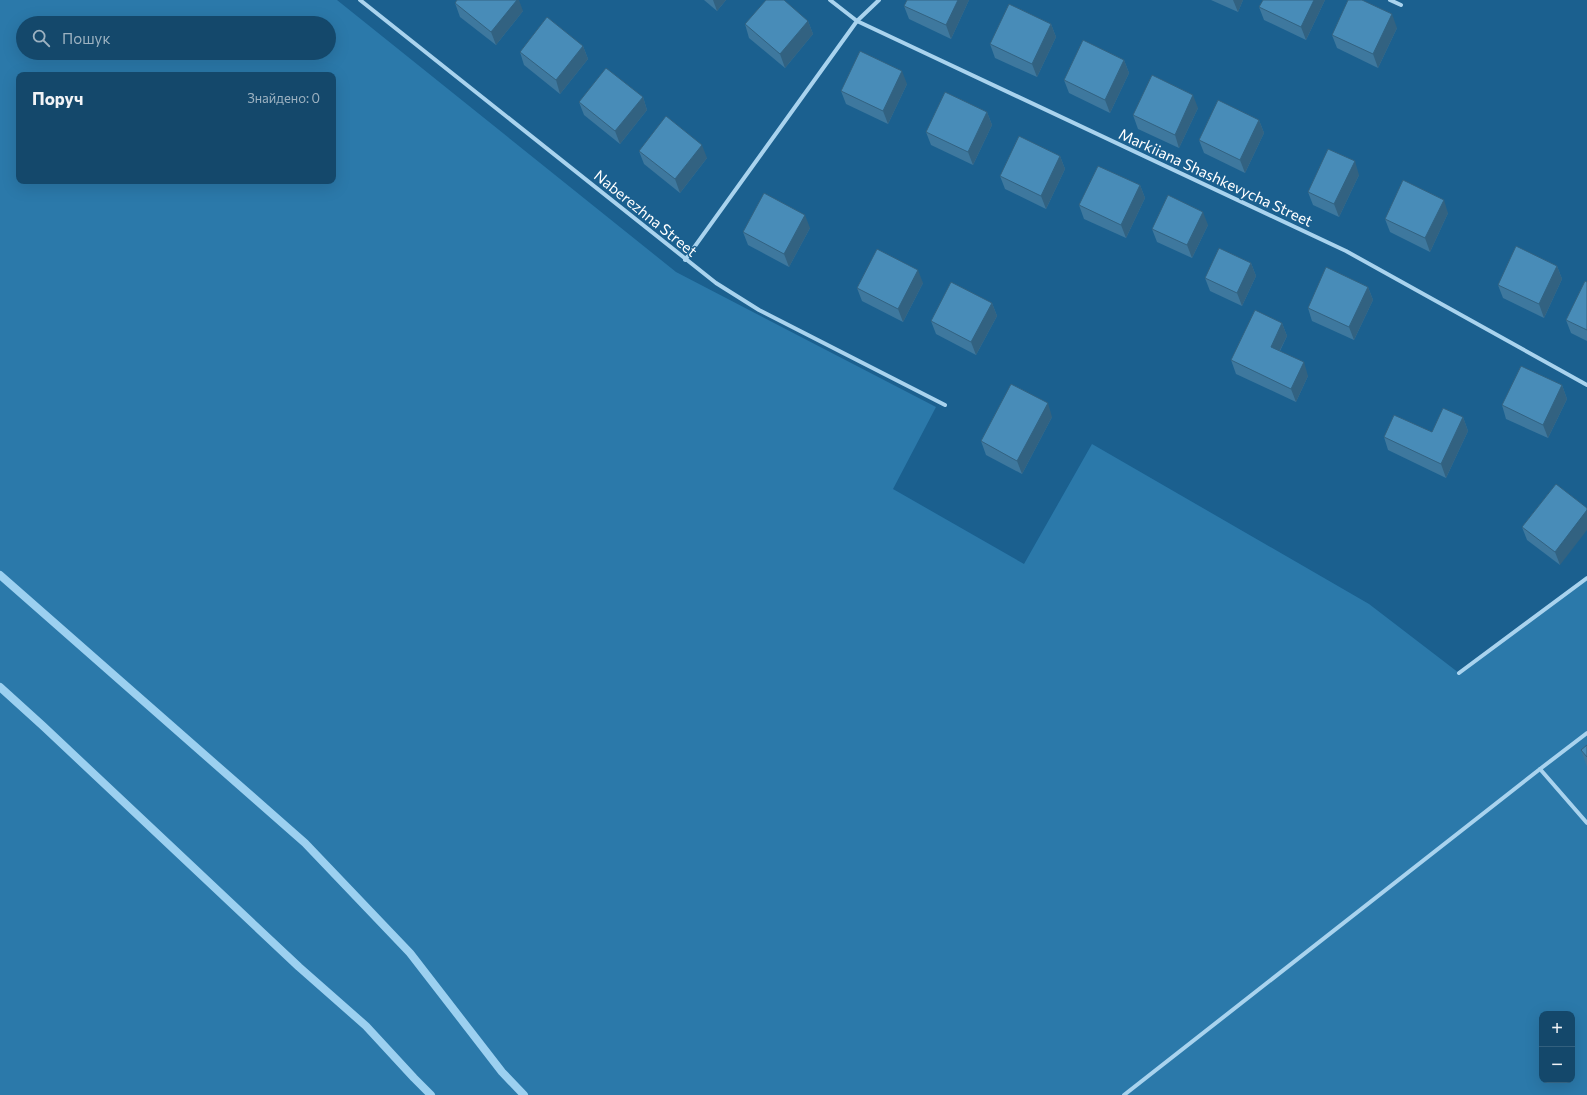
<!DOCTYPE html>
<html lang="uk">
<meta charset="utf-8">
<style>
body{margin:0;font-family:Commissioner,sans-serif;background:#215273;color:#f1f3f6}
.controls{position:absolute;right:12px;bottom:12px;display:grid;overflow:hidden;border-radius:8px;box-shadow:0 4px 16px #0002}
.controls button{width:36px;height:36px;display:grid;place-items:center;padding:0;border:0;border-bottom:1px solid #33607e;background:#14486b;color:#f1f3f6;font:20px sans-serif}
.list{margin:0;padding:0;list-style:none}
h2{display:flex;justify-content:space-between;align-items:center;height:52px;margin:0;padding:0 16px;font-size:17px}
h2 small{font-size:13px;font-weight:400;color:#9db2c1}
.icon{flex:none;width:22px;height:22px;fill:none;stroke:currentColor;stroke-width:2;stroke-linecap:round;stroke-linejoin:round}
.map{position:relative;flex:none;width:1587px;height:1095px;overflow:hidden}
.search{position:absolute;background:#14486b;box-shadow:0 4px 16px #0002;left:16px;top:16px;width:320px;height:44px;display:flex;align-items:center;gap:10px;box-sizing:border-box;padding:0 14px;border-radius:22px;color:#9db2c1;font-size:15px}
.panel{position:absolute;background:#14486b;box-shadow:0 4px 16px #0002;left:16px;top:72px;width:320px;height:112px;border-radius:8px}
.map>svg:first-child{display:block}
</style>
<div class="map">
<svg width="1587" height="1095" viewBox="0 0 1587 1095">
<rect width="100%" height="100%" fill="#1b608f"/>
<path fill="#2b79aa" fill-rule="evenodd" d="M 0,0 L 337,0 L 676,272 L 936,407 L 893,489 L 1024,564 L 1092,444 L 1369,604 L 1459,673 L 1587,576 L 1587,1095 L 0,1095 ZM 23,23 L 329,23 L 329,53 L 23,53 ZM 19,75 L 333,75 L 333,181 L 19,181 ZM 1542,1014 L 1572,1014 L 1572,1080 L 1542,1080 Z"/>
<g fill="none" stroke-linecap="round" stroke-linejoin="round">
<g stroke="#9cd0f0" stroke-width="8">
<polyline points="0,575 305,843 410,953 502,1072 524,1095"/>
<polyline points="0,687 43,726 299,967 366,1026 414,1078 431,1095"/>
</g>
<g stroke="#a9d3ee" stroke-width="4">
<polyline points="360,0 716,283 759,310 945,405"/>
<polyline points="830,0 857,21 1346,251 1587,385"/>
<polyline points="1390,0 1401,5"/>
<polyline points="685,260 857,21 879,0"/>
<polyline points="1459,673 1587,578"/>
<polyline points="1540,769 1587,733"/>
<polyline points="1124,1095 1540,769 1587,823"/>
</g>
</g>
<g fill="#3e789e">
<polygon points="704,0 726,0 717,11"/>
<polygon points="969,0 951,39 909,19 904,6"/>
<polygon points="1211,0 1243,0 1238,12"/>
<polygon points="1263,0 1325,0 1306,40 1264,20 1259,7"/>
<polygon points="455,3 523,11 496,45 460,17"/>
<polygon points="808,21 813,34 785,68 749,38 745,24"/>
<polygon points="1051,24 1056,37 1037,77 995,58 990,44"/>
<polygon points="1397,28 1378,68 1337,48 1332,35"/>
<polygon points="583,46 588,59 560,94 524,65 520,52"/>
<polygon points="1124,60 1129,73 1110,113 1069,93 1064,80"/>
<polygon points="907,84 888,124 846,104 841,91"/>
<polygon points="643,97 647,110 620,144 584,115 579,102"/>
<polygon points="1198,108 1179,148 1138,129 1133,115"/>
<polygon points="987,112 992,125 973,165 931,145 926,132"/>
<polygon points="1259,120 1264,133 1245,173 1204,153 1199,140"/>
<polygon points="639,151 707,158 680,193 644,164"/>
<polygon points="1060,156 1065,169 1046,209 1005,189 1000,176"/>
<polygon points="1359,175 1339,217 1313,205 1308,192"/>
<polygon points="1140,185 1145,198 1126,238 1084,219 1079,205"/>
<polygon points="1448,213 1430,252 1390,232 1385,219"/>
<polygon points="1208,225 1192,258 1157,242 1152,229"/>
<polygon points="810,228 789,267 748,245 743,232"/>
<polygon points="1251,263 1256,276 1242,306 1210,291 1205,278"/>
<polygon points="1557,266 1562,279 1544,318 1503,298 1498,285"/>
<polygon points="1587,282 1587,341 1571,333 1566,320"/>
<polygon points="923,283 903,322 862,301 857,288"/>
<polygon points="1368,287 1373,300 1354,340 1312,321 1308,308"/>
<polygon points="992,303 997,316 976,355 936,334 931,321"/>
<polygon points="1282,323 1287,336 1280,351 1308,376 1296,402 1236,374 1231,360"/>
<polygon points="1562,385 1567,399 1548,438 1506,419 1502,405"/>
<polygon points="1052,417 1022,474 986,455 981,441"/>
<polygon points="1463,417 1468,431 1446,478 1388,450 1384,437 1432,432"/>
<polygon points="1556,484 1560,565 1527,540 1522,527"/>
<polygon points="1587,745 1587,767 1581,750"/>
</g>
<g fill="#326281">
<polygon points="517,0 519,0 523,11 496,45 491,32"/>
<polygon points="713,0 726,0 717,11"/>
<polygon points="958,0 969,0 951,39 946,25"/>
<polygon points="1233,0 1243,0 1238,12"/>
<polygon points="1314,0 1325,0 1306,40 1301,27"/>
<polygon points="1392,14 1397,28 1378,68 1373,54"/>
<polygon points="808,21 813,34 785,68 780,54"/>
<polygon points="1051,24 1056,37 1037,77 1032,64"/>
<polygon points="583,46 588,59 560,94 556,80"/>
<polygon points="1124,60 1129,73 1110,113 1105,100"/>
<polygon points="902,71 907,84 888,124 883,111"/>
<polygon points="1193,95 1198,108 1179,148 1175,135"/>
<polygon points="643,97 647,110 620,144 615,131"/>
<polygon points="987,112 992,125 973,165 968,152"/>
<polygon points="1259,120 1264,133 1245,173 1240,160"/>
<polygon points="702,145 707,158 680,193 675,179"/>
<polygon points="1060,156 1065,169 1046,209 1041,196"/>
<polygon points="1355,161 1359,175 1339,217 1334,204"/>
<polygon points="1140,185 1145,198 1126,238 1121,225"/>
<polygon points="1444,200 1448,213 1430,252 1425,238"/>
<polygon points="1203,212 1208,225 1192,258 1187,245"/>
<polygon points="805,215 810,228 789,267 784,254"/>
<polygon points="1251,263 1256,276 1242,306 1237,293"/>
<polygon points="1557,266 1562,279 1544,318 1539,304"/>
<polygon points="918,270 923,283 903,322 898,309"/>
<polygon points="1368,287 1373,300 1354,340 1349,327"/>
<polygon points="992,303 997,316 976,355 971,342"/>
<polygon points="1282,323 1287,336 1275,360 1271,347"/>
<polygon points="1304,362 1308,376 1296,402 1291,389"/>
<polygon points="1562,385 1567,399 1548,438 1543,425"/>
<polygon points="1048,403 1052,417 1022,474 1017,461"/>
<polygon points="1463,417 1468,431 1446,478 1441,464"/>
<polygon points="1587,510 1587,530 1560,565 1555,552"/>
</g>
<g fill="#488cb8" stroke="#326281">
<polygon points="457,0 517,0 491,32 455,3"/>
<polygon points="766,0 784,0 808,21 780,54 745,24"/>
<polygon points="907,0 958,0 946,25 904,6"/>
<polygon points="1263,0 1314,0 1301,27 1259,7"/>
<polygon points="1348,0 1362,0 1392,14 1373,54 1332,35"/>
<polygon points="1009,4 1051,24 1032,64 990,44"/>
<polygon points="547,17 583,46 556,80 520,52"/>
<polygon points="1083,40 1124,60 1105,100 1064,80"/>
<polygon points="860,51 902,71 883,111 841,91"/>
<polygon points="606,68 643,97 615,131 579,102"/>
<polygon points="1152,75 1193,95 1175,135 1133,115"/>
<polygon points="945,92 987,112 968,152 926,132"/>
<polygon points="1218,100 1259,120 1240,160 1199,140"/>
<polygon points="666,116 702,145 675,179 639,151"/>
<polygon points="1019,136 1060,156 1041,196 1000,176"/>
<polygon points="1328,149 1355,161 1334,204 1308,192"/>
<polygon points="1098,166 1140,185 1121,225 1079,205"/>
<polygon points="1403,180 1444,200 1425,238 1385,219"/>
<polygon points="764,193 805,215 784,254 743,232"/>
<polygon points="1168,195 1203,212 1187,245 1152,229"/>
<polygon points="1516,246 1557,266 1539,304 1498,285"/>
<polygon points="1219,248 1251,263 1237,293 1205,278"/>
<polygon points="877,249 918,270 898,309 857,288"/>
<polygon points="1326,267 1368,287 1349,327 1308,308"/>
<polygon points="1585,281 1587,282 1587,330 1566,320"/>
<polygon points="951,282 992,303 971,342 931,321"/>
<polygon points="1255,310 1282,323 1271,347 1304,362 1291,389 1231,360"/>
<polygon points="1521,366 1562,385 1543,425 1502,405"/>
<polygon points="1011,384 1048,403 1017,461 981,441"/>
<polygon points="1443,408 1463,417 1441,464 1384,437 1394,415 1432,432"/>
<polygon points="1556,484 1587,508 1587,510 1555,552 1522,527"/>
<polygon points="1587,745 1587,757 1581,750"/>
</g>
<g text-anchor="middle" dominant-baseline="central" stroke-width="3" stroke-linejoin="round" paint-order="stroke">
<g font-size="15" fill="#fff" stroke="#1b608f">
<text transform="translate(1216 177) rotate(25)">Markiiana Shashkevycha Street</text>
<text transform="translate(646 213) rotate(39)">Naberezhna Street</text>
</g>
</g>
</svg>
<div class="controls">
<button>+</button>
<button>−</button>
</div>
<div class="search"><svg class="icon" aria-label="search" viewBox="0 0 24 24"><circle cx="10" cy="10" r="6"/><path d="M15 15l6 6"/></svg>Пошук</div>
<section class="panel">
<h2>Поруч<small>Знайдено: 0</small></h2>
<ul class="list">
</ul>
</section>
</div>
